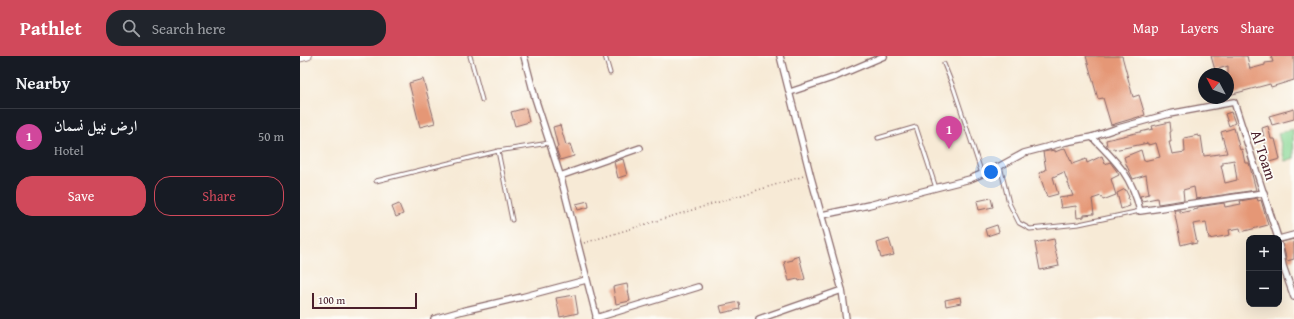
<!DOCTYPE html>
<meta charset="utf-8">
<style>
body{margin:0;font-family:"Gentium Book Plus",Amiri,serif;background:#20242c;color:#f1f3f6}
.controls{position:absolute;right:12px;bottom:12px;display:grid;overflow:hidden;border-radius:8px;box-shadow:0 4px 16px #0002}
.controls button{width:36px;height:36px;display:grid;place-items:center;padding:0;border:0;border-bottom:1px solid #363941;background:#171b24;color:#f1f3f6;font:20px sans-serif}
.compass{position:absolute;left:898px;top:12px;width:36px;height:36px;border-radius:50%;background:#171b24;box-shadow:0 4px 16px #0002;rotate:311deg}
.scale{position:absolute;left:12px;bottom:10px;width:105px;box-sizing:border-box;padding-left:4px;border:2px solid #4a1f2b;border-top:0;font-size:11px;line-height:14px;white-space:nowrap;color:#4a1f2b;-webkit-text-stroke:3px #fdfcf7;paint-order:stroke}
.you{position:absolute;left:691px;top:116px;width:14px;height:14px;margin:-10px;border:3px solid #fff;border-radius:50%;background:#1a73e8;box-shadow:0 0 0 6px #1a73e833}
.badge{display:grid;place-items:center;width:26px;height:26px;border-radius:50%;background:#d1495b;color:#fff;font-size:13px;font-weight:700}
.pin{position:absolute;translate:-50% -33px;filter:drop-shadow(0 1px 2px #0008)}
.pin::after{content:'';position:absolute;top:21px;width:14px;height:12px;background:inherit;clip-path:polygon(0 0,100% 0,50% 100%)}
.list{margin:0;padding:0;list-style:none}
h2{display:flex;justify-content:space-between;align-items:center;height:52px;margin:0;padding:0 16px;font-size:17px}
h2 small{font-size:13px;font-weight:400;color:#9ea1a6}
.list li{display:grid;grid-template-columns:26px 1fr auto;gap:12px;align-items:center;box-sizing:border-box;height:56px;padding:0 16px;border-top:1px solid #363941}
.list b{display:block;font-size:15px;white-space:nowrap}
.list p{margin:0;font-size:13px;white-space:nowrap;color:#9ea1a6}
.list em{font-size:13px;font-style:normal;color:#9ea1a6}
.actions{display:flex;gap:8px;padding:12px 16px}
.actions a{flex:1;padding:9px 0;border:1px solid #d1495b;border-radius:16px;text-align:center;font-size:14px;color:#d1495b}
.actions .main{background:#d1495b;color:#fff}
.icon{flex:none;width:22px;height:22px;fill:none;stroke:currentColor;stroke-width:2;stroke-linecap:round;stroke-linejoin:round}
.map{position:relative;flex:none;width:994px;height:263px;overflow:hidden}
header{display:flex;align-items:center;gap:24px;box-sizing:border-box;height:56px;padding:0 20px;background:#d1495b;color:#fff}
header strong{font-size:19px}
nav{display:flex;gap:22px;margin-inline-start:auto;font-size:14px}
.search{width:280px;height:36px;background:#20242c;display:flex;align-items:center;gap:10px;box-sizing:border-box;padding:0 14px;border-radius:16px;color:#9ea1a6;font-size:15px}
main{display:flex}
aside{flex:1;background:#171b24}
.map>svg:first-child{display:block}
</style>
<header>
<strong>Pathlet</strong>
<div class="search"><svg class="icon" aria-label="search" viewBox="0 0 24 24"><circle cx="10" cy="10" r="6"/><path d="M15 15l6 6"/></svg>Search here</div>
<nav><a>Map</a><a>Layers</a><a>Share</a></nav>
</header>
<main>
<aside>
<h2>Nearby<small></small></h2>
<ul class="list">
<li><span class="badge" style="background:#d1479c">1</span><div><b>ارض نبيل نسمان</b><p>Hotel</p></div><em>50 m</em></li>
</ul>
<div class="actions"><a class="main">Save</a><a>Share</a></div>
</aside>
<div class="map">
<svg width="994" height="263" viewBox="0 0 994 263">
<rect width="100%" height="100%" fill="#fdfcf7"/>
<filter id="ink" filterUnits="userSpaceOnUse"><feTurbulence type="fractalNoise" baseFrequency=".025" numOctaves="2"/><feDisplacementMap in="SourceGraphic" scale="8" xChannelSelector="R" yChannelSelector="G"/><feConvolveMatrix kernelMatrix="1 2 1 2 8 2 1 2 1" color-interpolation-filters="sRGB"/></filter>
<filter id="wash" filterUnits="userSpaceOnUse"><feTurbulence type="fractalNoise" baseFrequency=".012" numOctaves="4" result="noise"/><feDisplacementMap in="SourceGraphic" scale="16" xChannelSelector="R" yChannelSelector="G"/><feGaussianBlur stdDeviation="0.9" result="paint"/><feColorMatrix in="noise" values="0 0 0 0 0 0 0 0 0 0 0 0 0 0 0 0 0 1.4 0 .05"/><feComposite in="paint" operator="in"/></filter>
<g filter="url(#wash)">
<rect width="100%" height="100%" fill="#f7ead6"/>
<polygon fill="#8bd897" stroke="#6a7c61" points="993,73 994,102 985,105 978,77"/>
<g id="blocks">
<g fill="#e59776" fill-rule="evenodd">
<polygon points="786,0 822,0 833,41 839,39 845,59 811,69 803,42 798,43"/>
<polygon points="911,0 947,0 950,13 965,9 965,7 973,6 971,0 994,0 994,24 971,31 970,28 929,39 928,33 928,10 915,14"/>
<polygon points="123,23 135,67 120,71 109,27"/>
<polygon points="226,52 229,66 215,70 211,56"/>
<polygon points="994,53 994,63 972,69 969,60"/>
<polygon points="931,56 935,67 929,70 925,58"/>
<path d="M 870,66 L 871,76 L 870,76 L 871,86 L 869,86 L 872,98 L 885,96 L 884,82 L 898,79 L 898,81 L 901,80 L 904,100 L 927,97 L 921,76 L 934,72 L 940,94 L 942,93 L 945,107 L 949,107 L 956,134 L 896,143 L 894,131 L 883,134 L 884,144 L 858,148 L 857,142 L 842,145 L 840,140 L 849,138 L 846,119 L 833,123 L 826,108 L 824,101 L 841,94 L 844,105 L 860,101 L 856,87 L 848,89 L 848,87 L 814,94 L 814,92 L 810,93 L 807,90 L 806,84 L 853,73 L 852,70 ZM 934,104 L 937,124 L 925,127 L 921,109 L 923,109 L 923,106 Z"/>
<polygon points="260,69 266,89 270,88 274,100 260,104 256,92 258,91 253,71"/>
<polygon points="968,70 971,83 975,83 980,103 969,106 962,72"/>
<polygon points="765,92 772,108 786,103 787,107 802,100 805,108 810,106 816,114 819,119 811,123 816,139 803,144 801,140 792,143 794,158 784,159 784,161 777,162 776,150 761,152 759,142 773,140 764,116 753,121 758,138 747,141 739,117 746,114 743,96 755,94 755,96"/>
<polygon points="323,103 327,119 318,122 314,106"/>
<polygon points="825,133 829,141 828,142 830,150 821,153 817,137"/>
<polygon points="691,142 693,151 679,154 677,145"/>
<polygon points="957,142 958,145 961,144 968,169 941,176 940,172 929,174 930,179 909,183 906,166 893,168 897,187 892,188 892,186 881,189 874,154 880,154 880,157 898,153 898,151 924,147 925,151 941,148 940,145"/>
<polygon points="288,145 289,151 278,154 276,148"/>
<polygon points="99,148 103,158 96,161 92,151"/>
<polygon points="697,169 699,176 687,180 685,173"/>
<polygon points="589,183 594,199 581,202 577,187"/>
<polygon points="754,183 755,188 754,189 759,210 740,214 735,187"/>
<polygon points="994,183 994,203 987,205 982,186"/>
<polygon points="499,200 505,223 499,225 498,223 489,225 484,206 493,204 493,202"/>
<polygon points="327,228 330,245 316,248 313,231"/>
<polygon points="275,239 278,257 260,261 256,242"/>
<polygon points="660,241 661,247 646,250 645,244"/>
<polygon points="439,246 440,253 422,257 420,250"/>
</g>
</g>
</g>
<g filter="url(#ink)">
<use href="#blocks" fill-opacity="0" stroke="#876667" stroke-width="1"/>
<g fill="none" stroke-linecap="round" stroke-linejoin="round">
<g stroke="#876667" stroke-width="5">
<g id="service">
<polyline points="170,0 182,44"/>
<polyline points="305,0 310,17"/>
<polyline points="644,8 654,33 682,118"/>
<polyline points="578,82 616,71 636,132"/>
<polyline points="198,95 212,164"/>
<polyline points="700,110 709,147 719,167 730,173 779,168 840,155"/>
<polyline points="76,125 198,95 249,87"/>
</g>
</g>
<g stroke="#876667" stroke-width="8">
<g id="minor">
<polyline points="224,0 235,42 261,122 297,263"/>
<polyline points="480,0 510,118 542,234 546,263"/>
<polyline points="490,36 535,21 584,0"/>
<path d="M 792,81 C 817,106 832,120 840,155 L 964,137"/>
<polyline points="260,120 340,92"/>
<polyline points="522,159 569,149 670,123 700,110 724,97 766,86 792,81 815,73 869,58 934,46 978,182"/>
<polyline points="979,183 994,179"/>
<polyline points="979,189 983,210 994,241"/>
<polyline points="296,262 398,231"/>
<polyline points="134,263 162,255 222,241 286,224"/>
<polyline points="459,263 542,234"/>
</g>
</g>
<g stroke="#876667" stroke-width="9">
<polyline id="tertiary" points="0,2 8,0"/>
</g>
<polyline stroke="#876667" stroke-width="1.5" stroke-dasharray="1 3" stroke-linecap="butt" points="284,187 504,120"/>
<use href="#service" stroke="#fff" stroke-width="3"/>
<use href="#minor" stroke="#fff" stroke-width="5.5"/>
<use href="#tertiary" stroke="#fff" stroke-width="7"/>
</g>
</g>
<g text-anchor="middle" dominant-baseline="central" stroke-width="3.5" stroke-linejoin="round" paint-order="stroke">
<g font-size="15" fill="#4a1f2b" stroke="#fdfcf7">
<text transform="translate(964 99) rotate(72)">Al Toam</text>
</g>
</g>
</svg>
<div class="controls">
<button>+</button>
<button>−</button>
</div>
<svg class="compass" viewBox="-18 -18 36 36"><path d="M0-13l5 13h-10z" fill="#e53935"/><path d="M0 13l5-13h-10z" fill="#9ea1a6"/></svg>
<div class="scale">100 m</div>
<div class="you"></div>
<div class="pin badge" style="left:649px;top:93px;background:#d1479c">1</div>
</div>
</main>
